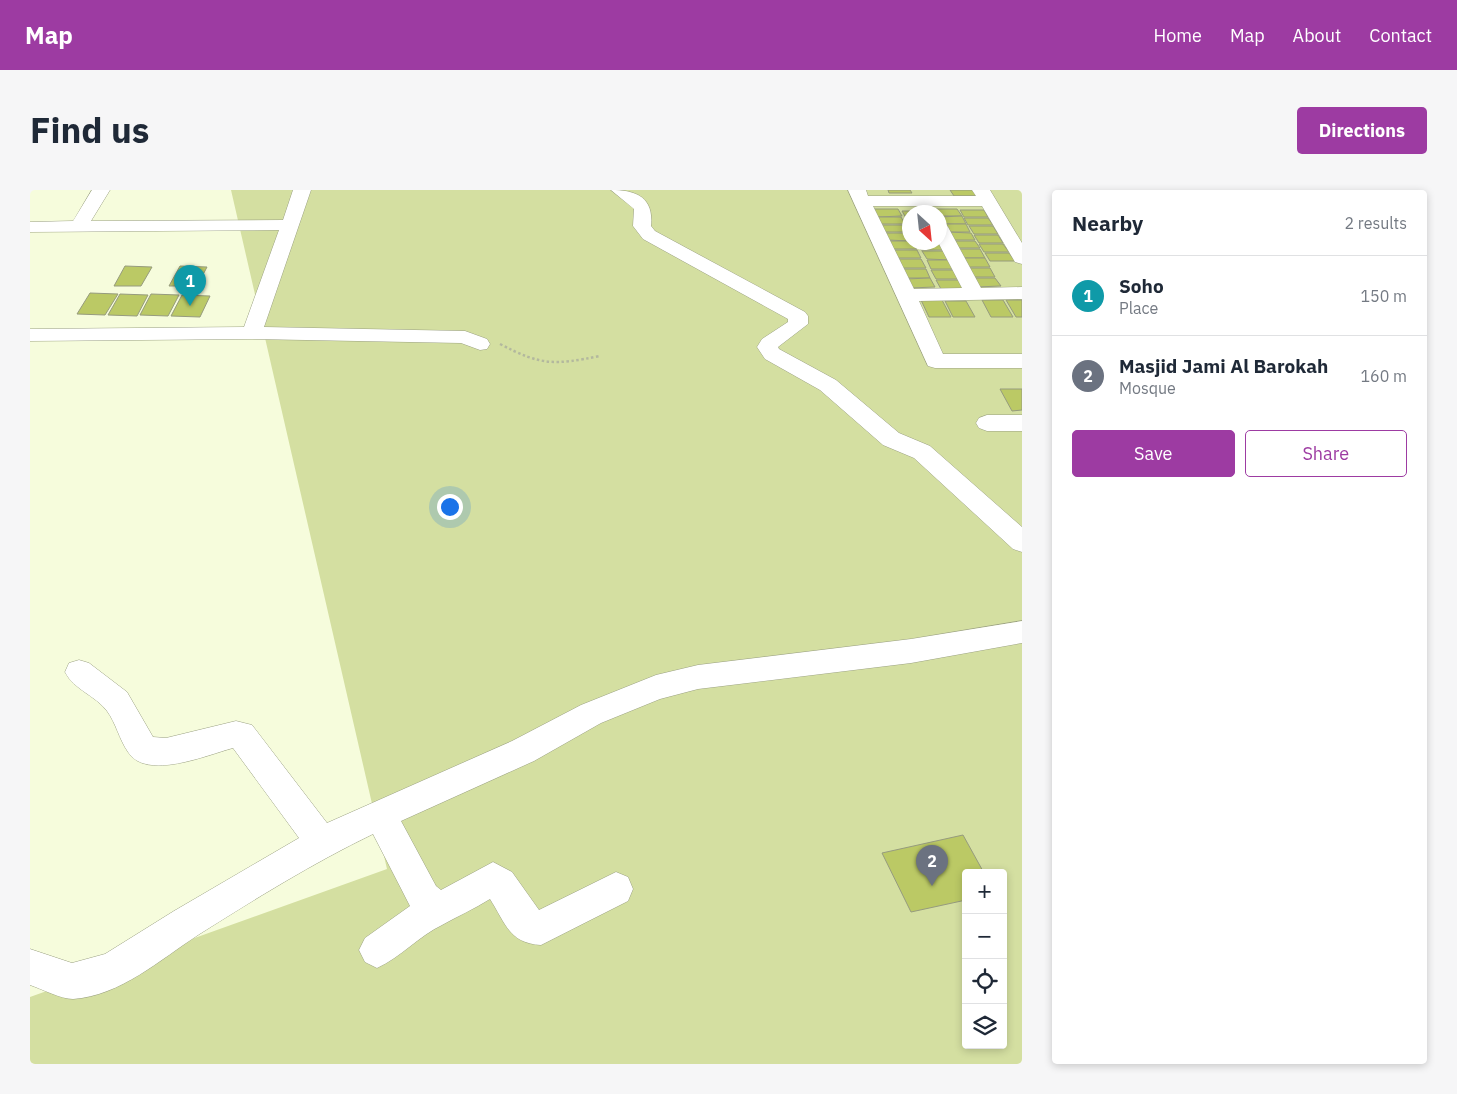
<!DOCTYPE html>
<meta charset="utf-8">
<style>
body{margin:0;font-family:"IBM Plex Sans",sans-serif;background:#f6f6f7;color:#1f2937}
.controls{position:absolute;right:15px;bottom:15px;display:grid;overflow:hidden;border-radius:5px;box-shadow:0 2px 8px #0003}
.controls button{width:45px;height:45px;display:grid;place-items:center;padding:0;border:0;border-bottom:1px solid #e0e1e3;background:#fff;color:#1f2937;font:25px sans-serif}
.compass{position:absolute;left:872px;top:15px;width:45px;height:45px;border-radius:50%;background:#fff;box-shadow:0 2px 8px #0003;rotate:153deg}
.you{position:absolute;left:419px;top:316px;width:18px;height:18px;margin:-12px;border:4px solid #fff;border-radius:50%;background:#1a73e8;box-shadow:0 0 0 8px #1a73e833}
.badge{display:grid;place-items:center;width:32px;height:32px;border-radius:50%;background:#9d3ba2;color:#fff;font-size:16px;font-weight:700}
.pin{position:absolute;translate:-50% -41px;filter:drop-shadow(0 1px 2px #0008)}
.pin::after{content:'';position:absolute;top:26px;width:18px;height:15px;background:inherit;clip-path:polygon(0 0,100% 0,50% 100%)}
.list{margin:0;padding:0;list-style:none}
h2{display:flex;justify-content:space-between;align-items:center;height:65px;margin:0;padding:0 20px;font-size:21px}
h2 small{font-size:16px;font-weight:400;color:#747a83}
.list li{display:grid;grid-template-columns:32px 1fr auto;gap:15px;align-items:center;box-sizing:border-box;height:80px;padding:0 20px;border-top:1px solid #e0e1e3}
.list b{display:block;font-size:19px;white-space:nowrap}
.list p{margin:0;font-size:16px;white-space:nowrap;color:#747a83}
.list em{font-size:16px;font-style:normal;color:#747a83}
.actions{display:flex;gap:10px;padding:15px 20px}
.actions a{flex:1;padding:11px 0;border:1px solid #9d3ba2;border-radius:5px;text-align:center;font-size:18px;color:#9d3ba2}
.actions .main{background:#9d3ba2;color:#fff}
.icon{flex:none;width:28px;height:28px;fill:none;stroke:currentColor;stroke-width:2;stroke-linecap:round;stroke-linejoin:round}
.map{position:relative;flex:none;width:992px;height:874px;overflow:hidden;border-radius:5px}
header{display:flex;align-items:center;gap:30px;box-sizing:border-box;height:70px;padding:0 25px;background:#9d3ba2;color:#fff}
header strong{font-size:24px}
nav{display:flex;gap:28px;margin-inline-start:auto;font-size:18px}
.intro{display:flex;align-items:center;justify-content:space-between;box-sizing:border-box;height:120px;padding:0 30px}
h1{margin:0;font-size:35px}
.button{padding:12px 22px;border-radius:5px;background:#9d3ba2;color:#fff;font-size:18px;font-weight:700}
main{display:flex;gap:30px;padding:0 30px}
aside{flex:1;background:#fff;border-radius:5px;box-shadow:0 2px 8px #0003}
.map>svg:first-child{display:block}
</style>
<header>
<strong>Map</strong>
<nav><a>Home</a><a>Map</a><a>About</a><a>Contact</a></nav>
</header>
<div class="intro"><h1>Find us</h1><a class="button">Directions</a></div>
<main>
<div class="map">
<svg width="992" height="874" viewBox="0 0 992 874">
<rect width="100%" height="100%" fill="#f6fcdc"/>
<path fill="#d4dfa1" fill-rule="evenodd" d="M 201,0 L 992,0 L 992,874 L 0,874 L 0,807 L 357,679 ZM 879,22 L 909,22 L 909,52 L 879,52 ZM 936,683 L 973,683 L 973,855 L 936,855 Z"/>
<g fill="#bbc965" stroke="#969b7e">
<polygon points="858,0 880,0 882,3 859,3"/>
<polygon points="920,0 943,0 947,6 924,6"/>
<polygon points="844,19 868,19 872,26 847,27"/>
<polygon points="903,19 927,19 932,26 909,26 909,22 905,22"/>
<polygon points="930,20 954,20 958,27 934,27"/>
<polygon points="872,21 896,21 897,22 879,22 879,28 876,28"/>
<polygon points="932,26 936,34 911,34 909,31 909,27"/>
<polygon points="847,27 871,27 875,34 850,34"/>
<polygon points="934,28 958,28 963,35 938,35"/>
<polygon points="911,34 936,34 940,42 915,42"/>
<polygon points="851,35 876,35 879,42 854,42"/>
<polygon points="939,36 963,36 968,44 944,44"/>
<polygon points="916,42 941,43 945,50 920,50"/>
<polygon points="854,43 879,43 879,51 858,50"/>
<polygon points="944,45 968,45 973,53 949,53"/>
<polygon points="858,51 879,51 884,52 887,59 861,59"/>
<polygon points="920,51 945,51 950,58 924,58"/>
<polygon points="887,53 913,53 917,60 891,60"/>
<polygon points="949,54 973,54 979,62 954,62"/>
<polygon points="925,59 950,59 955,68 930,68"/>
<polygon points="862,60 887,60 891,68 866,68"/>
<polygon points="892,61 917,61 922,70 897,69"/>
<polygon points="955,63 979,63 985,71 960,71"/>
<polygon points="930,68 955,68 960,77 935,77"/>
<polygon points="866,69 891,69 896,78 870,78"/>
<polygon points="897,70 922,70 926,79 901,79"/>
<polygon points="95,76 122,77 111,96 84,96"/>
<polygon points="150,76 177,77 167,96 139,96"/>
<polygon points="935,78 960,78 965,87 940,87"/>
<polygon points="870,79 896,79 900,88 875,88"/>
<polygon points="901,80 926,80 931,89 906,89"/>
<polygon points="900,88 905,97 880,98 875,89"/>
<polygon points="941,88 965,88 971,96 946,97"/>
<polygon points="906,90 931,90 936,99 911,99"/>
<polygon points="60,103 88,104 75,125 47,124"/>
<polygon points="90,104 118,105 107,126 78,125"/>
<polygon points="121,104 149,105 138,126 110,125"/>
<polygon points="152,105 180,106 170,127 141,126"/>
<polygon points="891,110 912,110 921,127 899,127"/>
<polygon points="952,110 973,110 983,127 961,127"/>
<polygon points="976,110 992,110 992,127 986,127"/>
<polygon points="915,111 936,111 945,127 923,127"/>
<polygon points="970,199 992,199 992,220 982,221"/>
<polygon points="933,645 954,683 936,683 936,710 881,722 852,663"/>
</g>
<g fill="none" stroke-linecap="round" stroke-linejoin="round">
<g stroke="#9ba183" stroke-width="1">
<g id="minor">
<polygon points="62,0 80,0 61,31 253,30 263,0 281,0 234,137 435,141 457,149 460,154 457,159 450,160 431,153 222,149 0,151 0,139 214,137 249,40 0,42 0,32 43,31"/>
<path d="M 581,0 C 606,0 624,7 621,36 L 625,41 L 775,122 L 778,126 L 778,134 L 748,157 L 749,159 L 806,190 L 869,243 L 900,256 L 992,337 L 992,362 L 983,359 L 884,268 L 853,255 L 790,200 L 735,169 L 727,157 L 732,149 L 758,132 L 758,129 L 613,49 L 603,36 L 604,19 Z"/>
<polygon points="818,0 836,0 838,6 946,6 942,0 960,0 992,53 992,74 985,72 952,16 843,16 884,99 932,98 908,52 909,32 915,33 918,37 951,98 992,97 992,109 889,111 913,164 992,164 992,178 905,178 898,176"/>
<polygon points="957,225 992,225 992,241 957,241 949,238 946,233 949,228"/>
<path d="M 992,431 L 992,453 L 881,473 L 668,499 L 630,509 L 571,533 L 504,571 L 371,631 L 406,696 L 411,700 L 463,672 L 482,682 L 509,720 L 586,682 L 598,687 L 603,699 L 598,711 L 511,755 C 479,753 476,734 460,709 C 444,719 428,726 412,735 C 389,746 371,767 347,778 L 335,772 L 329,760 L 335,748 L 380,716 L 343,644 C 283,673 225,709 168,745 C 131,769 90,806 43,809 C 31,809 12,799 0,795 L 0,759 L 42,773 L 75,764 L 144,721 L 269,648 L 203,558 C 177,565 116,591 98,562 C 89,549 86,533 77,521 C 65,505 44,500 35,482 L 39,473 L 49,470 L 59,473 L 97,502 L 123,547 L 136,548 L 206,531 L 222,535 L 297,633 L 482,551 L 551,515 L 626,485 L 668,475 L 881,449 Z"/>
</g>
</g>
<path stroke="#b3b89e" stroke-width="2.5" stroke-dasharray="2.5 2.5" stroke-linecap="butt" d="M 470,154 C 512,176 524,175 570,166"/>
<use href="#minor" fill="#fff" fill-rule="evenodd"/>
</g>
</svg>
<div class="controls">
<button>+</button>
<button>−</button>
<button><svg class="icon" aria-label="locate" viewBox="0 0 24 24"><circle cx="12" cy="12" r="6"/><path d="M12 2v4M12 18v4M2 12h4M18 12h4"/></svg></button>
<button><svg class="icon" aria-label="layers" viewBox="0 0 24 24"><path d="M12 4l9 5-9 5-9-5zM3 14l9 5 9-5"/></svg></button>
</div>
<svg class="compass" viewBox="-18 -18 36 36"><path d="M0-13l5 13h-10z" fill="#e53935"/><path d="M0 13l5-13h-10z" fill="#747a83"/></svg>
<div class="you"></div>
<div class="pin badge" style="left:160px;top:116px;background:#0f9aa8">1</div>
<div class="pin badge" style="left:902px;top:696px;background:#6b7280">2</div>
</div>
<aside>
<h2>Nearby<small>2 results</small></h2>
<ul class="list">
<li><span class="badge" style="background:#0f9aa8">1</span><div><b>Soho</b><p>Place</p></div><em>150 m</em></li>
<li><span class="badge" style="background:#6b7280">2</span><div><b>Masjid Jami Al Barokah</b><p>Mosque</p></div><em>160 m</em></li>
</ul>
<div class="actions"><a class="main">Save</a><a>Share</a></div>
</aside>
</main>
